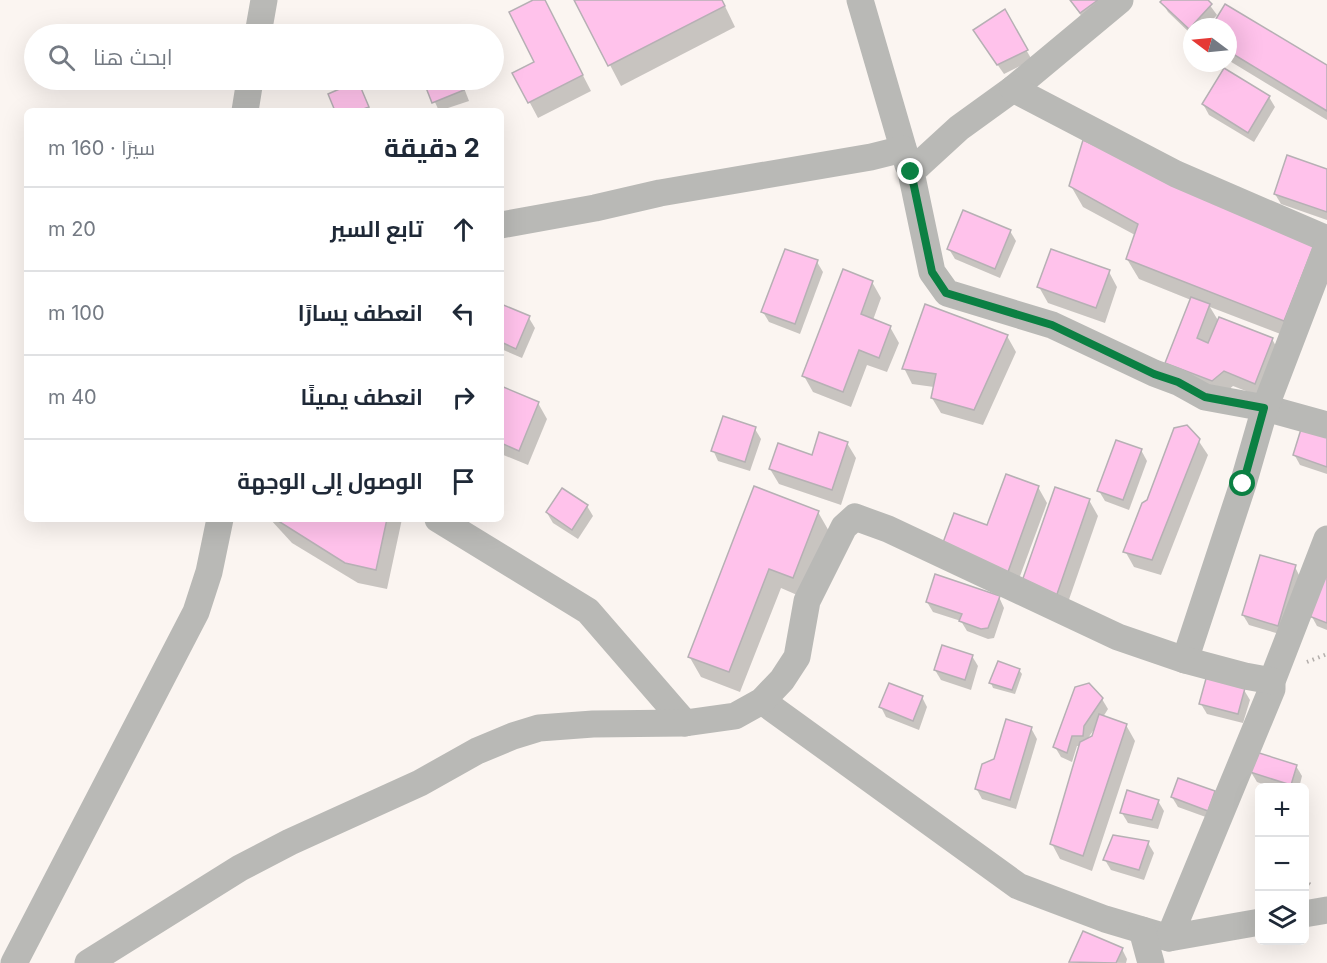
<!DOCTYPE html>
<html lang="ar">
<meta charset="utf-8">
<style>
body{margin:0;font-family:Inter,Cairo,sans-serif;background:#f6f6f7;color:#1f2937;direction:rtl}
.controls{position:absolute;right:18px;bottom:18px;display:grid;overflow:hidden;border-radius:9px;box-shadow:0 6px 24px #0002}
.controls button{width:54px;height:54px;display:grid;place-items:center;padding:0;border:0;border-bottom:2px solid #e0e1e3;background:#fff;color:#1f2937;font:30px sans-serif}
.compass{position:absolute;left:1183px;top:18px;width:54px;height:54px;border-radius:50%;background:#fff;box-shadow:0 6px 24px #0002;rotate:286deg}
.stop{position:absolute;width:18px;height:18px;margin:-14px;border:4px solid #0b8043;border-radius:50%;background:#fff}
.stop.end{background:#0b8043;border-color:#fff;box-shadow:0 2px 6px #0008}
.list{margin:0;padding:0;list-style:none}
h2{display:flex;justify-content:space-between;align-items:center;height:78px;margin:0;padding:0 24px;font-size:26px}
h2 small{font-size:20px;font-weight:400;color:#747a83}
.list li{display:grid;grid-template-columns:39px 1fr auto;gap:18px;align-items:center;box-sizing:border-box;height:84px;padding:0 24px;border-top:2px solid #e0e1e3}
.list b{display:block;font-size:22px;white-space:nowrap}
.list em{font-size:20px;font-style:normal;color:#747a83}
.icon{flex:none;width:33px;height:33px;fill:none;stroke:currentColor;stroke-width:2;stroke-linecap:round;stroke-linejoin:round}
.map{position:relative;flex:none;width:1327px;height:963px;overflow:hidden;direction:ltr}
.search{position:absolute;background:#fff;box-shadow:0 6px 24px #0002;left:24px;top:24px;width:480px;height:66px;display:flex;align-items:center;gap:15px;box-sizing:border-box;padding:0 21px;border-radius:33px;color:#747a83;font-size:22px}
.panel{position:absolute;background:#fff;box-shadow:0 6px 24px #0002;left:24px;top:108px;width:480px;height:414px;border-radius:9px;direction:rtl}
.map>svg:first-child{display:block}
</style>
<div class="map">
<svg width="1327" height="963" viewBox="0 0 1327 963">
<rect width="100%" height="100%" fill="#fbf5f1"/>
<g fill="#0003" fill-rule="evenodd">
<polygon points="536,0 544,0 591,91 538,118 514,73 536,62"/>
<polygon points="576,0 722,0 735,27 621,86"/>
<polygon points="1070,0 1129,0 1090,28"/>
<polygon points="1164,0 1206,0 1217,15 1206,27 1192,27 1192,35 1168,12 1162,2"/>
<polygon points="1225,6 1327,67 1327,120 1228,60 1228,27 1213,27"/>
<polygon points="1004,12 1032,60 1004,74 981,41"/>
<polygon points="1225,70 1269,97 1275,107 1254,142 1209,115 1203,104"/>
<polygon points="425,80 461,80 469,101 439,111"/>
<polygon points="363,93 371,111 337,111"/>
<polygon points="1327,170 1327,220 1281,204 1275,194"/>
<polygon points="1071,186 1314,244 1296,340 1210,307 1219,322 1272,339 1281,355 1264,398 1233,386 1221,396 1176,378 1191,300 1139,279 1127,259 1135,235 1083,207"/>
<polygon points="1010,231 1016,241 1000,278 955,259 949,249"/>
<polygon points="817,262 823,272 800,334 769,322 763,312"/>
<polygon points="1109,272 1117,287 1105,323 1048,303 1039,287"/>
<polygon points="872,282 881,298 873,320 890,327 899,343 887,372 867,365 851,407 813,392 804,376"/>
<polygon points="501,305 529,318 535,328 522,358 501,349"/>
<polygon points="1007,336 1016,352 983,425 941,413 932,398 934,387 912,384 904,368"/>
<polygon points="501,388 538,403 547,419 528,465 501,454"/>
<polygon points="755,429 761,439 750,471 718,461 713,450"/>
<polygon points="1327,433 1327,474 1300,465 1294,454"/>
<polygon points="1198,440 1208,455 1161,575 1134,567 1125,551 1148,501"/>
<polygon points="847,443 856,458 841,505 779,484 770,469 812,456"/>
<polygon points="1141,450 1147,461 1129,510 1105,501 1099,491"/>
<polygon points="1038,487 1047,503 1016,587 951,563 988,527"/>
<polygon points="1089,500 1098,516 1065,611 1031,600"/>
<polygon points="587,506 593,516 578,539 553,523 547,513"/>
<polygon points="818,512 830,533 804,598 781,588 740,692 701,677 689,656"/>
<polygon points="270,519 402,519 387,589 358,583 292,543"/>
<polygon points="1295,567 1300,577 1283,635 1249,625 1243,615"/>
<polygon points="1327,578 1327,630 1317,626 1311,615"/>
<polygon points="999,597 1004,608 994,638 988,639 967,631 961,621 933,612 927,602"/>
<polygon points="972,656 978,666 971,690 941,680 935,670"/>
<polygon points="1019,670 1022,674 1015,694 993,688 991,683"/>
<polygon points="1244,690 1250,700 1243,723 1207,714 1201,704"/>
<polygon points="922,697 927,707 919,730 886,717 881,707"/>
<path d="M 1102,699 L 1108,709 L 1103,717 L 1126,725 L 1135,741 L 1092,871 L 1060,859 L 1052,844 L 1081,746 L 1077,746 L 1072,762 L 1061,757 L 1055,747 ZM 1095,728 L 1093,737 L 1086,741 Z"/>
<polygon points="1031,728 1037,739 1016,809 982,799 976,788 995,760"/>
<polygon points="1296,766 1302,776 1299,788 1273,788 1257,782 1251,772"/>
<polygon points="1214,792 1220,803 1214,820 1178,807 1172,797"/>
<polygon points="1158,801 1164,811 1158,829 1128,823 1122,813"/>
<polygon points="1148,843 1154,853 1144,880 1111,870 1105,860"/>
<polygon points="1122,949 1127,959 1126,963 1070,962"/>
</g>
<g fill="#ffc2eb" stroke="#b6b0b4" stroke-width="1.5">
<polygon points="533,0 545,0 583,75 528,103 512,73 534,62 509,12"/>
<polygon points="574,0 722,0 725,6 608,66"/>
<polygon points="1070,0 1098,0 1080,13"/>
<polygon points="1162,0 1208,0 1212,4 1189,29 1160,2"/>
<polygon points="1225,4 1327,65 1327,111 1228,51 1228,27 1211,27"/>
<polygon points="1005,9 1028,50 997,65 973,30"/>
<polygon points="1224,68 1270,96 1248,133 1202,104"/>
<polygon points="423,80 460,80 464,90 432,103"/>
<polygon points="358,81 369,107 358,111 335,111 328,94"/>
<polygon points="1083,140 1315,243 1284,321 1126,259 1138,224 1069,186"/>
<polygon points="1287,155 1327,169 1327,212 1274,194"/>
<polygon points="963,210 1011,230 995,269 947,249"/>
<polygon points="785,249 818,260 795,324 761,312"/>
<polygon points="1051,249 1110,270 1096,308 1037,287"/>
<polygon points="843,269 873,281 861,314 891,326 879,358 859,350 843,392 802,376"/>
<polygon points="1191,297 1210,304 1197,338 1208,343 1219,317 1273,338 1255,384 1224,371 1212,381 1165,363"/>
<polygon points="501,304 530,316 516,349 501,342"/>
<polygon points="925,304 1008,335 974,410 931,398 936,374 902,369"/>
<polygon points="501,386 539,402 519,451 501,443"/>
<polygon points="723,416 756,427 745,462 711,451"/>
<polygon points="1187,425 1200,439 1152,560 1123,552 1142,503 1147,500 1174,428"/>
<polygon points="1302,426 1327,432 1327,467 1293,455"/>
<polygon points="819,432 848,442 832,490 769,469 778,443 812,455"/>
<polygon points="1116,440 1142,449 1123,500 1097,491"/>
<polygon points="1006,474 1039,486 1008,572 941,548 954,513 987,525"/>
<polygon points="754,486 819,511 793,578 769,569 729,672 688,657"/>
<polygon points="1055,487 1090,499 1056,597 1021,584"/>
<polygon points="562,488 588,505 572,530 546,512"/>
<polygon points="275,519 387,519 376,570 345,563"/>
<polygon points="1260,555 1296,565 1278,626 1242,615"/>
<polygon points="935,574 1000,596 988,628 981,629 959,621 962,614 926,602"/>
<polygon points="1325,576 1327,577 1327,623 1309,616"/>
<polygon points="942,645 973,655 965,680 934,670"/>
<polygon points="998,661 1020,669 1012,690 989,683"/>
<polygon points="1207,675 1245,688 1238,714 1199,704"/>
<polygon points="889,683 923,696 913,721 879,707"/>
<polygon points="1089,683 1103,698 1084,726 1083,736 1072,736 1067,753 1053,747 1075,687"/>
<polygon points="1099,714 1127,724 1083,856 1050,844 1080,742 1092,736"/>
<polygon points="1006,719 1032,727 1010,800 975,789 982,764 994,759"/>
<polygon points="1256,752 1297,765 1291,785 1250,772"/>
<polygon points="1178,778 1215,791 1208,811 1171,797"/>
<polygon points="1127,790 1159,800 1152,820 1120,813"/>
<polygon points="1113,835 1149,841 1139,870 1103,860"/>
<polygon points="1083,931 1123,948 1116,963 1069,962"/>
</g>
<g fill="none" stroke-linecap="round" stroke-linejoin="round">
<g stroke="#b4afac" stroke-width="4" stroke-dasharray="1.5 4.5" stroke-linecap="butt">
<polyline points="1307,662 1327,654"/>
<polyline points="1304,880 1313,887"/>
</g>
<g stroke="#b9b9b6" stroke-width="27">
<polyline points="860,0 908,165"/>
<polyline points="1120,0 1013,89 959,128 911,172 932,272 947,293 1052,325 1154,373 1178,382 1205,397 1265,408 1327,425"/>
<polyline points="258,34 264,0"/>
<polyline points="1013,89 1176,174 1327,239"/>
<polyline points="245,111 250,80"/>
<polyline points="501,225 595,208 660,193 871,157 903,149"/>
<polyline points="438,519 588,611 685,723"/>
<polyline points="1185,660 1243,484 1265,408 1327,246"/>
<polyline points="762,701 1018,886 1105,919 1169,938"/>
<polyline points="1304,914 1327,910"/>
<polyline points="1260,922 1169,938 1272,689 1272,681 1327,539"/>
<polyline points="1142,930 1151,963"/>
<polyline points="14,963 196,612 209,572 220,519"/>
<polyline points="88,963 240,868 290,842 420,783 477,751 513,736 539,728 593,724 685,723 735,716 762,701 782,680 797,657 807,601 844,527 855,517 888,529 1118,637 1185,660 1245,676 1272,681"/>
</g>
</g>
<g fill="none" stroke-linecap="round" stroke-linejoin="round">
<polyline stroke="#0b8043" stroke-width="8" points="911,172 932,272 946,293 1052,325 1154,374 1178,382 1205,397 1264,408 1243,484"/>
</g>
</svg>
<div class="controls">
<button>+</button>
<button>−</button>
<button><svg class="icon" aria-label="layers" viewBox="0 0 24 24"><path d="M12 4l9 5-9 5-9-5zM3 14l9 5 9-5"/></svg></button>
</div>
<svg class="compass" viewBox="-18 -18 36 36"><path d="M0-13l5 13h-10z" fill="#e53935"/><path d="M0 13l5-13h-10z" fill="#747a83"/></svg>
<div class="stop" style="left:1243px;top:484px"></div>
<div class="stop end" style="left:911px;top:172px"></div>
<div class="search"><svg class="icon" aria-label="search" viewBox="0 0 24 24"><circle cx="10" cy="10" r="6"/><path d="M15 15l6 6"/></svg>ابحث هنا</div>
<section class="panel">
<h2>2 دقيقة<small>سيرًا · 160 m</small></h2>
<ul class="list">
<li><svg class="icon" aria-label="ahead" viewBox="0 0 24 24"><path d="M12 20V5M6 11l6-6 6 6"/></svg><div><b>تابع السير</b></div><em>20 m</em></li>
<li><svg class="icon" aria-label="left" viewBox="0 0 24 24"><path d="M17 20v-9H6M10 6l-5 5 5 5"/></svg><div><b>انعطف يسارًا</b></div><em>100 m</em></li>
<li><svg class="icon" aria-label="right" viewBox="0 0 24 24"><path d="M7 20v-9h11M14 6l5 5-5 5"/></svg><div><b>انعطف يمينًا</b></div><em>40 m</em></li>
<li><svg class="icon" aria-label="arrive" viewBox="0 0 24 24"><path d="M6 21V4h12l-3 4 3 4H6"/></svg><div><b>الوصول إلى الوجهة</b></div></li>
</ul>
</section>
</div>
